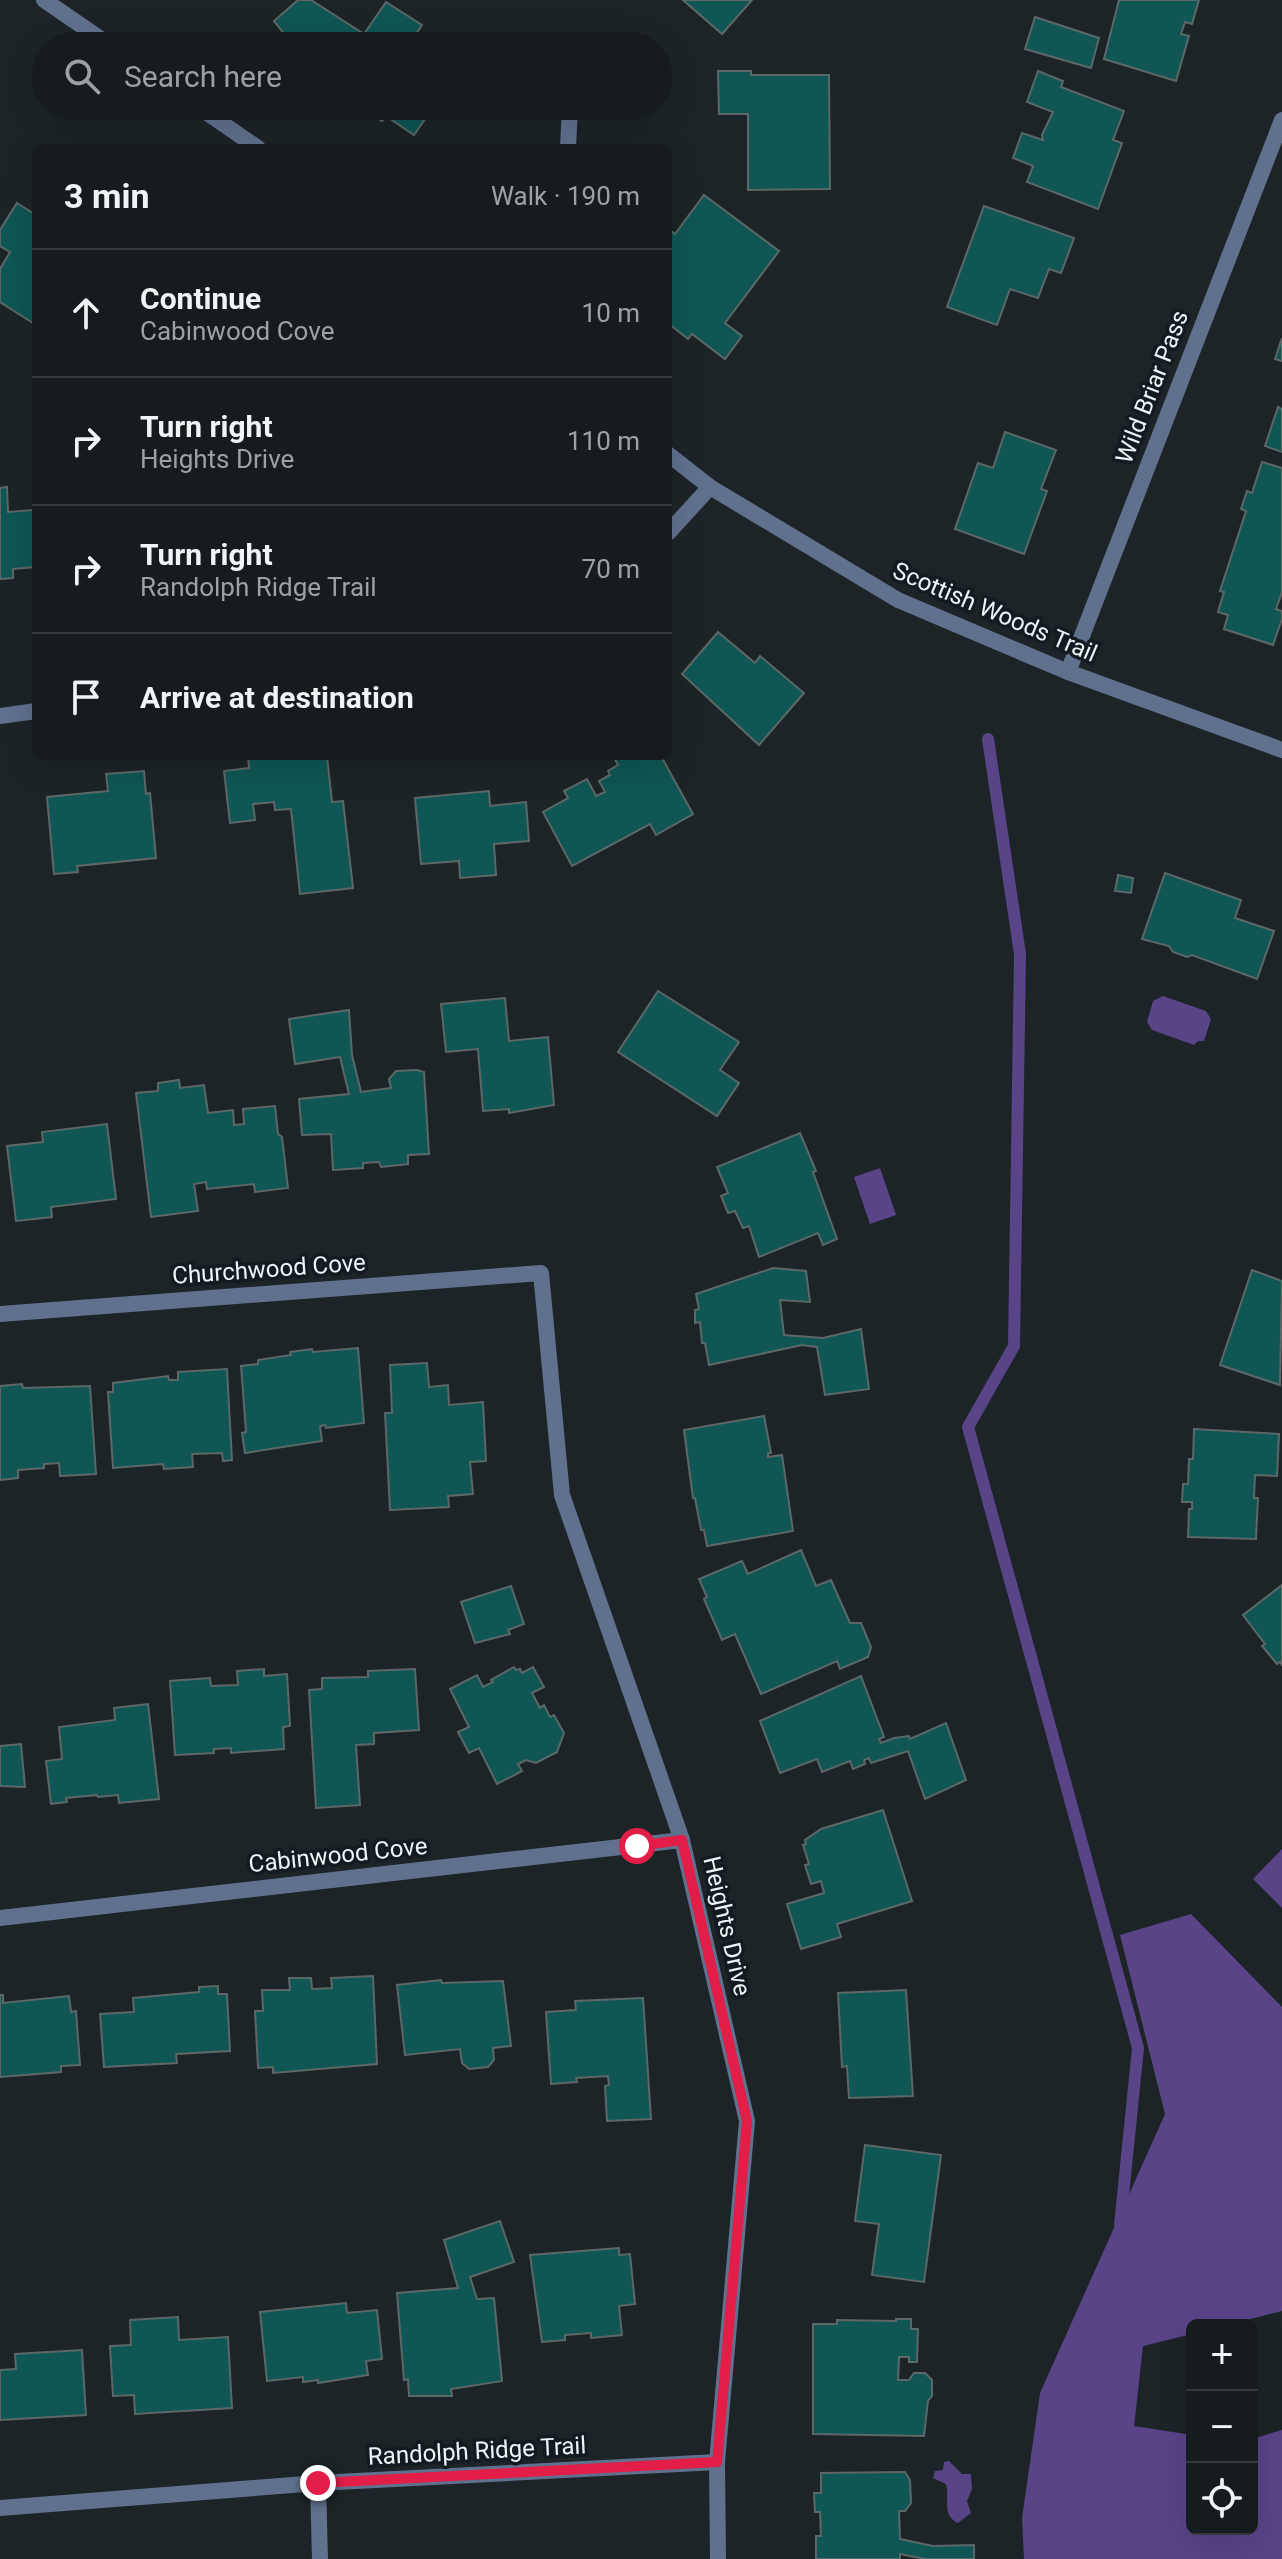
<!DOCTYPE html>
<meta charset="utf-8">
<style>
body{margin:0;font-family:Roboto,sans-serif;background:#22282b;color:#f1f3f6}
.controls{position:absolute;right:24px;bottom:24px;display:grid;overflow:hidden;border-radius:12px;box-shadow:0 8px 32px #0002}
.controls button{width:72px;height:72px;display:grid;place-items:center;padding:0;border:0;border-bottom:2px solid #34393c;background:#151b1e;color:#f1f3f6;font:40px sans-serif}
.stop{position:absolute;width:24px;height:24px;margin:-18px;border:6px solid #e11d48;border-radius:50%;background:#fff}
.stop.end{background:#e11d48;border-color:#fff;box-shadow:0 2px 8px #0008}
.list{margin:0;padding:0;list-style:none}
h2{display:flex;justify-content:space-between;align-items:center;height:104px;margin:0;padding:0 32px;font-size:34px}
h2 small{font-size:26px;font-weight:400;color:#9da1a4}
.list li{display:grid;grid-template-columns:52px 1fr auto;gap:24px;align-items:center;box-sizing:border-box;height:128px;padding:0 32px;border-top:2px solid #34393c}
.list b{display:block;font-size:30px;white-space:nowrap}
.list p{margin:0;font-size:26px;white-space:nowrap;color:#9da1a4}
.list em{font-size:26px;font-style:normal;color:#9da1a4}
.icon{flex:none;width:44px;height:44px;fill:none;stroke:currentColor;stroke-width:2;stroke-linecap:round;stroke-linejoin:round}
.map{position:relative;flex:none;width:1282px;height:2559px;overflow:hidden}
.search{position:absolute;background:#151b1e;box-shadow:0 8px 32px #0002;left:32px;top:32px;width:640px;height:88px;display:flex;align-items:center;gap:20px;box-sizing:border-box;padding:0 28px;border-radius:44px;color:#9da1a4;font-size:30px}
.panel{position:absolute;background:#151b1e;box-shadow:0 8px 32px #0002;left:32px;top:144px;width:640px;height:616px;border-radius:12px}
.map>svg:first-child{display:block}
</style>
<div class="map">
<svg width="1282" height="2559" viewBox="0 0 1282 2559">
<rect width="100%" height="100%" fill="#1c2428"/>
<g fill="#594488">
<polygon points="1163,996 1206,1011 1211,1019 1204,1041 1198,1041 1194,1045 1152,1030 1147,1022 1153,1001"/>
<polygon points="880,1168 896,1215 870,1224 854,1177"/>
<polygon points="1282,1849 1282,1908 1253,1879"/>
<polygon points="1191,1914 1282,2007 1282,2311 1227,2325 1192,2325 1192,2334 1143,2346 1134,2426 1192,2435 1192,2529 1252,2529 1252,2439 1282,2430 1282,2559 1024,2559 1022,2518 1040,2393 1165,2114 1120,1935"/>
<path d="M 949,2461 L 962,2474 L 971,2474 L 972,2489 L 967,2501 L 971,2513 L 958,2523 C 941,2515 950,2498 946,2484 L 933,2478 L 935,2471 L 943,2470 L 944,2462 Z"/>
</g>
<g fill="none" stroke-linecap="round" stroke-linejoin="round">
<polyline stroke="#594488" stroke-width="12" points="988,739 1020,954 1014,1346 968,1427 1138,2048 1120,2225"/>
</g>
<g fill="#0f5654" stroke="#5c6867" stroke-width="2">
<polygon points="298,0 311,0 364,34 386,2 422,25 408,46 294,46 274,21"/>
<polygon points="683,0 752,0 722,34"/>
<polygon points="1119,0 1199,0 1192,24 1185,22 1181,34 1189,36 1176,81 1104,59"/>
<polygon points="1035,17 1099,38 1091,68 1025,49"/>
<polygon points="718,71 751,71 751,75 829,75 830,189 748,190 748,114 719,114"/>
<polygon points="1038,71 1063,81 1061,87 1124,111 1113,140 1122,143 1098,209 1027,182 1033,166 1013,158 1022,133 1043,140 1042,135 1053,112 1027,102"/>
<polygon points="362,106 434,106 414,135 386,116 382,121"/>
<polygon points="704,195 779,251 725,323 742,336 725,359 692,334 688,339 668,323 668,232 670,230 675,234"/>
<polygon points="17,203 36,215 36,325 0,302 0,269 10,252 0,246 0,230"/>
<polygon points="984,206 1074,238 1061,273 1049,269 1038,298 1010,289 997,325 947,307"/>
<polygon points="1282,338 1282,361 1275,359"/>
<polygon points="1278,407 1282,409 1282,452 1265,446"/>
<polygon points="1005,432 1056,450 1041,489 1047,491 1024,554 955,529 978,463 993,468"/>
<polygon points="1262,462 1282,468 1282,592 1276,609 1282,611 1282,619 1273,645 1224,629 1228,615 1218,612 1224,592 1220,591 1246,511 1241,509 1247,491 1252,493"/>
<polygon points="7,487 8,512 33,510 36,567 13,569 13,578 0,579 0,488"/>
<polygon points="718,632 755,663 760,656 804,693 759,745 682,674"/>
<polygon points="248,756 327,756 332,802 343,801 353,888 300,894 291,809 275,810 274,802 253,804 255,820 230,823 224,771 249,768"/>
<polygon points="613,756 661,756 693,814 656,835 650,824 572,866 543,812 568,798 564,791 587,779 596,796 605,792 599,781 610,775 608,771 618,765"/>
<polygon points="144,771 146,794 150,793 156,858 77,866 78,872 54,874 47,797 108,791 106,774"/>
<polygon points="489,791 490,806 526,802 529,841 494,844 496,875 460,878 459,861 421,864 415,798"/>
<polygon points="1165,873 1241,900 1235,918 1274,931 1257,979 1192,955 1187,957 1173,952 1169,946 1142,939"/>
<polygon points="1118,875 1133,878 1131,893 1115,891"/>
<polygon points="658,991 739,1042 720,1070 739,1083 717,1116 618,1052"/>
<polygon points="505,998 509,1041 548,1037 554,1105 509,1113 509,1109 483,1111 478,1049 446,1052 441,1004"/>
<polygon points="349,1010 352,1055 361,1092 391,1088 389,1079 396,1071 417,1070 424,1072 429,1154 408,1155 408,1164 381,1167 379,1162 363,1163 363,1168 333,1170 331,1134 302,1135 299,1099 349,1094 340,1057 295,1064 289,1019"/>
<polygon points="179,1080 180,1088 204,1085 208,1113 233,1110 234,1125 244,1124 243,1109 275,1106 278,1134 282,1137 288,1188 255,1192 254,1184 207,1189 206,1182 194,1184 198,1211 151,1217 136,1093 158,1091 158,1083"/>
<polygon points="107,1124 116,1199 51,1207 52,1217 16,1221 7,1146 43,1142 42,1132"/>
<polygon points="800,1133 816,1171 813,1172 837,1239 823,1245 818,1233 759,1257 749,1226 743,1228 735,1211 728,1213 721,1196 728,1193 717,1167"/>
<polygon points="773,1268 806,1271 810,1302 780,1300 784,1335 823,1338 861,1329 869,1389 825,1395 817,1347 802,1345 709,1365 705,1343 702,1343 700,1322 695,1323 695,1310 699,1309 696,1294"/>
<polygon points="1252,1270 1282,1281 1280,1385 1220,1365"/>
<polygon points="358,1348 364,1423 326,1428 325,1425 320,1426 322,1441 245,1453 242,1433 246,1432 241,1366 258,1364 258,1360 291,1355 290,1352 312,1349 313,1352"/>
<polygon points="427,1363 429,1387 448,1385 449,1405 483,1402 486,1461 470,1462 473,1494 448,1496 449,1507 390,1510 385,1413 392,1413 390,1365"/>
<polygon points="227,1369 232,1460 223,1461 222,1453 192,1454 193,1467 164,1469 163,1464 113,1468 108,1392 113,1392 113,1383 168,1376 169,1380 178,1380 178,1372"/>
<polygon points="22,1384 23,1388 90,1386 96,1474 60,1476 59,1463 44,1464 44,1468 18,1470 18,1478 0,1480 0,1386"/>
<polygon points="764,1416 771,1453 768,1453 768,1457 782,1455 793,1531 707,1546 704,1530 701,1530 695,1498 693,1498 684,1430"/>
<polygon points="1194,1429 1279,1434 1277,1476 1255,1475 1254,1498 1258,1498 1256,1539 1188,1537 1189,1509 1192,1509 1192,1502 1182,1502 1183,1484 1188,1484 1189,1459 1193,1459"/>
<polygon points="801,1550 816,1586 831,1580 850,1623 861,1623 871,1647 868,1657 840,1669 837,1661 761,1694 735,1634 722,1640 704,1599 707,1597 699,1579 742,1561 748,1574"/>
<polygon points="1282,1585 1282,1665 1280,1662 1277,1664 1262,1646 1265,1644 1243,1615"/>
<polygon points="511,1586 524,1624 508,1630 510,1634 475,1643 461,1602"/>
<polygon points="514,1667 516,1670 520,1669 522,1673 533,1667 544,1687 532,1693 540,1708 544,1705 550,1717 554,1715 564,1733 557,1752 536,1763 526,1760 518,1764 522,1771 497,1784 479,1748 469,1753 458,1732 469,1727 450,1689 477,1675 483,1687 493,1682 491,1680"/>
<polygon points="264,1669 264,1676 287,1674 290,1726 283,1727 284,1749 231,1753 231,1748 214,1749 214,1753 175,1755 170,1681 210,1678 211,1686 238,1685 237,1671"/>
<polygon points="415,1669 419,1730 374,1733 374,1744 356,1745 360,1805 316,1808 309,1690 322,1689 322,1678 368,1677 368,1671"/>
<polygon points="861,1676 884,1737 879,1739 881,1743 894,1738 909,1736 910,1739 946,1723 966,1780 925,1799 908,1751 871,1763 869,1758 864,1760 865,1764 853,1769 850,1761 822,1772 817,1759 780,1773 760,1721"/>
<polygon points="148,1704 159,1799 119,1803 118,1795 98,1797 97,1795 66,1798 67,1802 51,1804 46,1761 62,1759 59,1727 115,1720 114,1708"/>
<polygon points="21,1744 25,1787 0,1786 0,1746"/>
<polygon points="883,1810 912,1901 837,1924 841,1937 801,1949 787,1904 824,1893 821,1881 811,1884 805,1865 809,1864 803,1845 806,1844 805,1840 821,1829"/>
<polygon points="373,1976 377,2064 273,2073 273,2067 258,2068 255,2011 263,2011 262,1990 290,1990 289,1978 311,1978 312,1989 332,1988 331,1978"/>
<polygon points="441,1980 442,1983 503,1981 511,2046 493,2048 494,2060 488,2067 469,2069 462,2063 460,2049 405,2055 397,1985"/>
<polygon points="218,1986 218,1994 227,1994 230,2051 176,2054 177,2063 104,2067 100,2014 134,2012 133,1998 199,1992 199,1987"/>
<polygon points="906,1990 913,2096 849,2098 847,2066 842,2067 838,1993"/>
<polygon points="0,1995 3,1995 3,2003 69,1996 71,2012 76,2011 80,2065 61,2066 61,2072 0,2077"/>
<polygon points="643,1998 651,2119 607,2121 605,2086 609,2085 608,2076 576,2078 577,2082 551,2084 546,2012 576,2010 575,2001"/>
<polygon points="865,2145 941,2155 924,2282 872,2275 879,2224 855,2221"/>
<polygon points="500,2221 514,2262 470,2277 477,2299 494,2298 502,2381 451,2389 452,2396 409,2396 408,2379 404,2380 397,2293 458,2288 444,2240"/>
<polygon points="619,2248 619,2255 630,2254 635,2304 619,2306 622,2335 591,2338 591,2333 565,2335 565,2340 542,2342 530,2255"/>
<polygon points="346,2303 347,2313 377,2310 382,2359 366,2361 368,2375 318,2383 318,2380 303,2382 303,2377 267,2381 260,2312"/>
<polygon points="178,2317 179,2340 228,2337 232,2408 135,2414 134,2395 113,2396 110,2346 131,2345 130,2320"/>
<polygon points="896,2319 911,2319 911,2329 918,2329 917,2362 909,2362 909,2357 899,2357 898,2380 909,2380 914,2373 925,2373 932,2380 932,2396 928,2401 924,2436 813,2434 813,2324 837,2324 837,2320 896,2321"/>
<polygon points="82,2350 86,2415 0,2420 0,2370 16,2369 15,2354"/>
<polygon points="905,2472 910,2480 911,2503 905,2511 899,2511 900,2539 933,2546 974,2545 974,2559 925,2559 900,2554 900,2559 816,2559 816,2536 821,2536 820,2512 815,2512 814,2493 821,2493 821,2473"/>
</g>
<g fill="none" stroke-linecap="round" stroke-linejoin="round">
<g stroke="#60718e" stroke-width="16">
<polyline points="568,148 570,106"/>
<polyline points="668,533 710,487"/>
<polyline points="1068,672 1282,120"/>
<polyline points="0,716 36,711"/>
<polyline points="0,1314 541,1273 562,1495 682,1840 747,2121 717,2462 718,2559"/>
<polyline points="0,1918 682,1840"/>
<polyline points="318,2483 320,2559"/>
<polyline points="0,2508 318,2483 717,2462"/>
</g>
<g stroke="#60718e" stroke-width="16">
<polyline points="44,0 111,46"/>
<polyline points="197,106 258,148"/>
<polyline points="668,454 710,487 898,600 1068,672 1282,750"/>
</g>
</g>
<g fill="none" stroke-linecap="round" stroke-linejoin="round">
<polyline stroke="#e11d48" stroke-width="10" points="318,2483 717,2462 747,2121 682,1840 637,1846"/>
</g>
<g text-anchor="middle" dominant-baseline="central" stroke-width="7" stroke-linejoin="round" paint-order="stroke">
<g font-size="24" fill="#eef4f7" stroke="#121b1f">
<text transform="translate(1152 387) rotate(-69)">Wild Briar Pass</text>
<text transform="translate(995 612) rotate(23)">Scottish Woods Trail</text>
<text transform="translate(269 1269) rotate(-4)">Churchwood Cove</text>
<text transform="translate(338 1855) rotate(-6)">Cabinwood Cove</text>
<text transform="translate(727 1926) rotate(77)">Heights Drive</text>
<text transform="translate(477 2451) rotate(-3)">Randolph Ridge Trail</text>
</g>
</g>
</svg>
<div class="controls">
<button>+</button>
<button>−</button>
<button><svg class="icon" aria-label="locate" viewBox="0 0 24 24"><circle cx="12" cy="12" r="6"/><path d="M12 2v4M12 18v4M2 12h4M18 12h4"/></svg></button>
</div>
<div class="stop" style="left:637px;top:1846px"></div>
<div class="stop end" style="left:318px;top:2483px"></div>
<div class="search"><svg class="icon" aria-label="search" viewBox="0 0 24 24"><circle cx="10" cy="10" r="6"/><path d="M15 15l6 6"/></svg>Search here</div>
<section class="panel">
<h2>3 min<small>Walk · 190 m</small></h2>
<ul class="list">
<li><svg class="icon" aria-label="ahead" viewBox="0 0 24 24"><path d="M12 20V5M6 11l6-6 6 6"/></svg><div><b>Continue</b><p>Cabinwood Cove</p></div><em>10 m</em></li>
<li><svg class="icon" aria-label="right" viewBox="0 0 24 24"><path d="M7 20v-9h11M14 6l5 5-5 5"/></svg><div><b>Turn right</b><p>Heights Drive</p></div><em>110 m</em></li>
<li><svg class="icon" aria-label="right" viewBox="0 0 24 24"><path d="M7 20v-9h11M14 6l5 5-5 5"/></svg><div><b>Turn right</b><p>Randolph Ridge Trail</p></div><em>70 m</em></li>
<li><svg class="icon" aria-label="arrive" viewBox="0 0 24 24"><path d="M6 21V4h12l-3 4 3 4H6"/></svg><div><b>Arrive at destination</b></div></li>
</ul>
</section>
</div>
